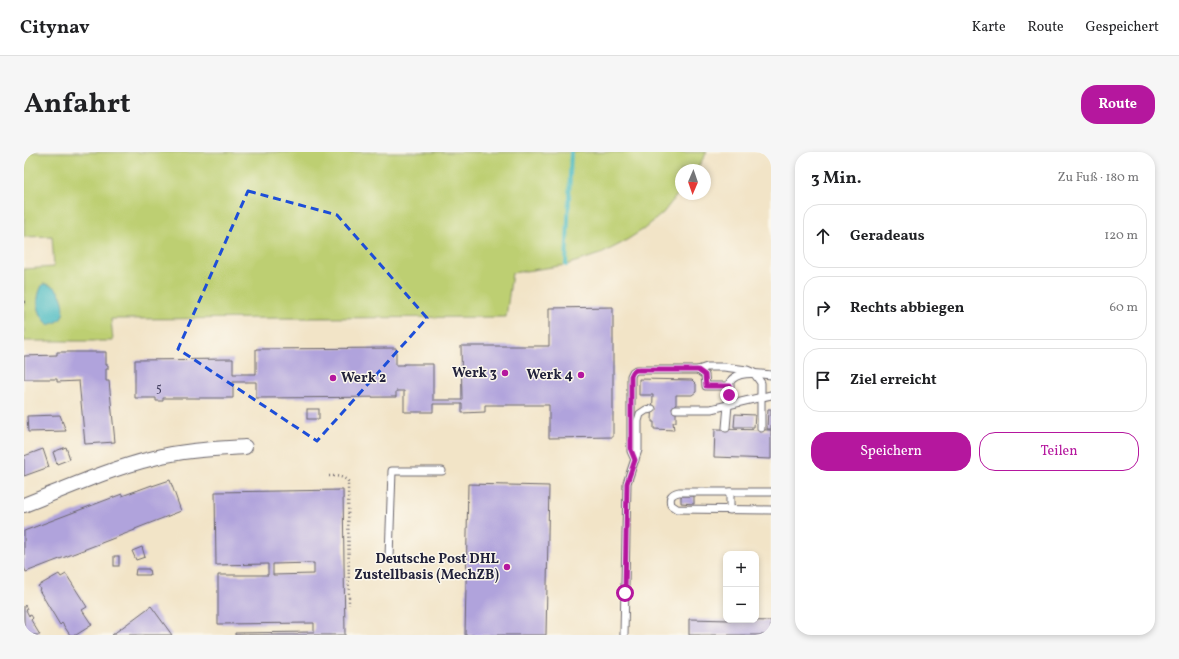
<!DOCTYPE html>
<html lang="de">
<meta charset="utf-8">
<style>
body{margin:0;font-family:Vollkorn,serif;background:#f6f6f6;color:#202124}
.controls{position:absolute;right:12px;bottom:12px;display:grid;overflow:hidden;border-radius:8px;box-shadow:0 2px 6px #0003}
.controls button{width:36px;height:36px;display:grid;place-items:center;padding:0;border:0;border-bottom:1px solid #e0e0e0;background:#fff;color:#202124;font:20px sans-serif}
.compass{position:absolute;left:651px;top:12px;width:36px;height:36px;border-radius:50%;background:#fff;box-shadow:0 2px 6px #0003;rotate:182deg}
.stop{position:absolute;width:12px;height:12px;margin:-9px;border:3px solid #b5179e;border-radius:50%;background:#fff}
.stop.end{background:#b5179e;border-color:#fff;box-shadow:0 1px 4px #0008}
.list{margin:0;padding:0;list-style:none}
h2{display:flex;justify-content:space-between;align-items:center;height:52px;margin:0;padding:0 16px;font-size:17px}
h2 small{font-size:13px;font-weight:400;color:#757577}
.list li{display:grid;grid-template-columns:26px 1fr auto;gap:12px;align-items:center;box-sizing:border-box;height:64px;margin:0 8px 8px;padding:0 8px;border:1px solid #e0e0e0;border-radius:16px}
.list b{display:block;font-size:15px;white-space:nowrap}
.list em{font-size:13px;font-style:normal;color:#757577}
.actions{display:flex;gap:8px;padding:12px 16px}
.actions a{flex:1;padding:9px 0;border:1px solid #b5179e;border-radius:16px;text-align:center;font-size:14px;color:#b5179e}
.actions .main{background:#b5179e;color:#fff}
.icon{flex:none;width:22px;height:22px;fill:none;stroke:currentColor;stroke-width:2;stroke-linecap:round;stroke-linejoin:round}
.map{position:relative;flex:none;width:747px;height:483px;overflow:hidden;border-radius:16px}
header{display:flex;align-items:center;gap:24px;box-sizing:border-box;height:56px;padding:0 20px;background:#fff;border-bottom:1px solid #e0e0e0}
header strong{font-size:19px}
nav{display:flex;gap:22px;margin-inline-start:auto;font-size:14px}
.intro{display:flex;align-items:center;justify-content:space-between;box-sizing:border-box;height:96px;padding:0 24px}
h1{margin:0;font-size:28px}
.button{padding:10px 18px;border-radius:16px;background:#b5179e;color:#fff;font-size:14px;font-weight:700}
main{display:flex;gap:24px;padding:0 24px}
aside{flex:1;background:#fff;border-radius:16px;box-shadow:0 2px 6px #0003}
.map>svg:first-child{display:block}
</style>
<header>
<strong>Citynav</strong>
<nav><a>Karte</a><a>Route</a><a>Gespeichert</a></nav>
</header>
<div class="intro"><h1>Anfahrt</h1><a class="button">Route</a></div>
<main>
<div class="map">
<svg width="747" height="483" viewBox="0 0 747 483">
<rect width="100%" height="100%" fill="#fbf7ec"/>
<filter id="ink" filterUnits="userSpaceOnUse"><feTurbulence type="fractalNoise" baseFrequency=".025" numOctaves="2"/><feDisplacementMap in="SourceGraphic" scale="8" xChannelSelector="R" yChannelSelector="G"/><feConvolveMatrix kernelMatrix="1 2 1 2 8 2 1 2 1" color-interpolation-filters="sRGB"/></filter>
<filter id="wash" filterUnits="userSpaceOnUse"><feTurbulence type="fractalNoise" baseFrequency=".012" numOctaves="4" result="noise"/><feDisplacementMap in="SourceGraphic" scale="16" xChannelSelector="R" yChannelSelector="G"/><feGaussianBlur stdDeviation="0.9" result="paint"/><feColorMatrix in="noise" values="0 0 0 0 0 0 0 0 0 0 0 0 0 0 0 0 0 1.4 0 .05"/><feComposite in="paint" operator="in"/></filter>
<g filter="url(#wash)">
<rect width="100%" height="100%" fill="#f2e4c7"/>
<polygon fill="#bdcf72" stroke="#707856" points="0,0 683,0 672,18 657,18 657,38 639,61 620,77 598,91 579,101 542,113 488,121 482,165 87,167 89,189 0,189 0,117 30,115 28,84 0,85"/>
<path fill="#4dbcc2" stroke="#386f7e" d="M 19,132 C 21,132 23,132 25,133 C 37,136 43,155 38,165 C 36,170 29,171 25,173 C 13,162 10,147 19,132 Z"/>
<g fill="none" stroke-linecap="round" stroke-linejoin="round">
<polyline stroke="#4dbcc2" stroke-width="4" points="542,113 547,0"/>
</g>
<g id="blocks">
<g fill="#b0a3dc" fill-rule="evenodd">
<polygon points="589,155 589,285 525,286 525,253 461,253 461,260 438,261 438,252 409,252 409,260 380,260 380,239 372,239 372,245 232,246 232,230 209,230 209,246 139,246 139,249 132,249 132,246 111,246 111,208 209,207 209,222 232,222 232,197 372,196 372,213 380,213 380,212 409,212 409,248 438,248 437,194 525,194 525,156"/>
<polygon points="33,200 82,200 82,213 84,213 84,217 82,217 82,229 85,229 91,290 61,292 55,229 33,230 33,227 0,227 0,204 33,203"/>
<polygon points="615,227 668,228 672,232 672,240 668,243 652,243 652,270 649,270 650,278 630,277 630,270 628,270 629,243 615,243"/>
<rect x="283" y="257" width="12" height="10"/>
<polygon points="744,257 747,257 747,277 743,277"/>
<polygon points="711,262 731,263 730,275 710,275"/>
<polygon points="36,263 42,279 4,280 3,264"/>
<polygon points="691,277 747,278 747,307 690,305"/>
<polygon points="42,295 46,307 33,312 29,300"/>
<polygon points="19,297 25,315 0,324 0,304"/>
<polygon points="146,328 157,359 111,377 111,378 2,420 0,415 0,379 98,342 98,344 128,333 128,334"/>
<polygon points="444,332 525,334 522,483 441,483"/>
<path d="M 319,338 L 321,483 L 211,483 L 211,481 L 290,480 L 290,471 L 194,472 L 194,423 L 244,423 L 244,412 L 192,413 L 191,340 ZM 290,411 L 290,422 L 249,423 L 249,412 Z"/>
<polygon points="657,344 670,344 670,352 657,351"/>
<polygon points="118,395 121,405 112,408 108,399"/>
<rect x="90" y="404" width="5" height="10"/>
<polygon points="112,417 125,417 126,423 111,423"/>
<polygon points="35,422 37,425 42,422 63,455 58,458 68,473 52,483 46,483 38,471 36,473 15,438 16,437 14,434"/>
<polygon points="1,453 3,457 2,458 5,464 7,463 9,466 7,468 16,483 0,483 0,454"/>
<polygon points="127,454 148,483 88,483"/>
<polygon points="665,467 747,469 747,483 665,483"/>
</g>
</g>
</g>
<g filter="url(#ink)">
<use href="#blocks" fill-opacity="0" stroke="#6b666c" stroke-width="1"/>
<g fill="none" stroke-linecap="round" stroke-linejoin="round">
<g stroke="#6b666c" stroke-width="9">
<g id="lane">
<polyline points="674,218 681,223 682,234 706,234"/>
<polyline points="652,257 687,257 747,243"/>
<path d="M 702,276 L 706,230 C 713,218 735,222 747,223"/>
<polyline points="611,308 607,299 607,224 609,220 612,218 674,218 683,215 700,215 723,218 730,221 737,231 737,276"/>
<path d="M 747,340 L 655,340 C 647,342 645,345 647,353 L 653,357 L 747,358"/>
<polyline points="706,358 706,340"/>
<polyline points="365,405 368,319 418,319"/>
<polyline points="600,483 603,331 614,298 614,269 616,262 622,258 628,257"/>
</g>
</g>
<g stroke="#6b666c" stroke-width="16">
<path id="street" d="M 0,353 C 43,336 85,317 130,306 C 160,298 191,297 221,295"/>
</g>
<g stroke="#6b666c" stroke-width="2.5" stroke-dasharray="1 3" stroke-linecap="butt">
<polyline points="0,150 1,150"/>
<path d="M 305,324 C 313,324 318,324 324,329 L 325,453"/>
</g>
<use href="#lane" stroke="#fff" stroke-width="7"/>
<use href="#street" stroke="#fff" stroke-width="14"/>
</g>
</g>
<g fill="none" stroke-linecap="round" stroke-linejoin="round" filter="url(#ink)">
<polyline stroke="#b5179e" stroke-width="5" points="601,441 603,331 611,308 607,298 607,224 609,220 612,218 674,218 681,223 682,234 706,234 705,243"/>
</g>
<path fill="none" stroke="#1d4ed8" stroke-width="3" stroke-dasharray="8 5" stroke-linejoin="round" d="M 224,39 L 313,63 L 403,166 L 293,289 L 154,197 Z"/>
<g fill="#b5179e" stroke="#fbf7ec" stroke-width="1.5">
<circle cx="481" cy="221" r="4"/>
<circle cx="557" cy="223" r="4"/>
<circle cx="309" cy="226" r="4"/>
<circle cx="483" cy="415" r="4"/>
</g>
<g text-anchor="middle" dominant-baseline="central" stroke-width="3" stroke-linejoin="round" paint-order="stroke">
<g font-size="12" fill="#464263">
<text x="135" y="237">5</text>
</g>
<g font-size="14" font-weight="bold" fill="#22223b" stroke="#fbf7ec" text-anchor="end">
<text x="473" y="221">Werk 3</text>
<text x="549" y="223">Werk 4</text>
<text x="317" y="226" text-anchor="start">Werk 2</text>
<text x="475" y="407">Deutsche Post DHL<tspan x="475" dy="16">Zustellbasis (MechZB)</tspan></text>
</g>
</g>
</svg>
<div class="controls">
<button>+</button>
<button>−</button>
</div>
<svg class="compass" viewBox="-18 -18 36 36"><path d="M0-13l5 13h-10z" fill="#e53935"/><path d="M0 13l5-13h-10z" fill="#757577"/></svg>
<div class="stop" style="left:601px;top:441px"></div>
<div class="stop end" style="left:705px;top:243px"></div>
</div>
<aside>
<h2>3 Min.<small>Zu Fuß · 180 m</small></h2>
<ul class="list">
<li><svg class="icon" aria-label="ahead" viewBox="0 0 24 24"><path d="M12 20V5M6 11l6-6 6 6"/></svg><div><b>Geradeaus</b></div><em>120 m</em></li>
<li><svg class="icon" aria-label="right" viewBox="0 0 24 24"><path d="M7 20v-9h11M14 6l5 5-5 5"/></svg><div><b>Rechts abbiegen</b></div><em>60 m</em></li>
<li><svg class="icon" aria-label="arrive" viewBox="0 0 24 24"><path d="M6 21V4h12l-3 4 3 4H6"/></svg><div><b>Ziel erreicht</b></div></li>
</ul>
<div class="actions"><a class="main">Speichern</a><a>Teilen</a></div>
</aside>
</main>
